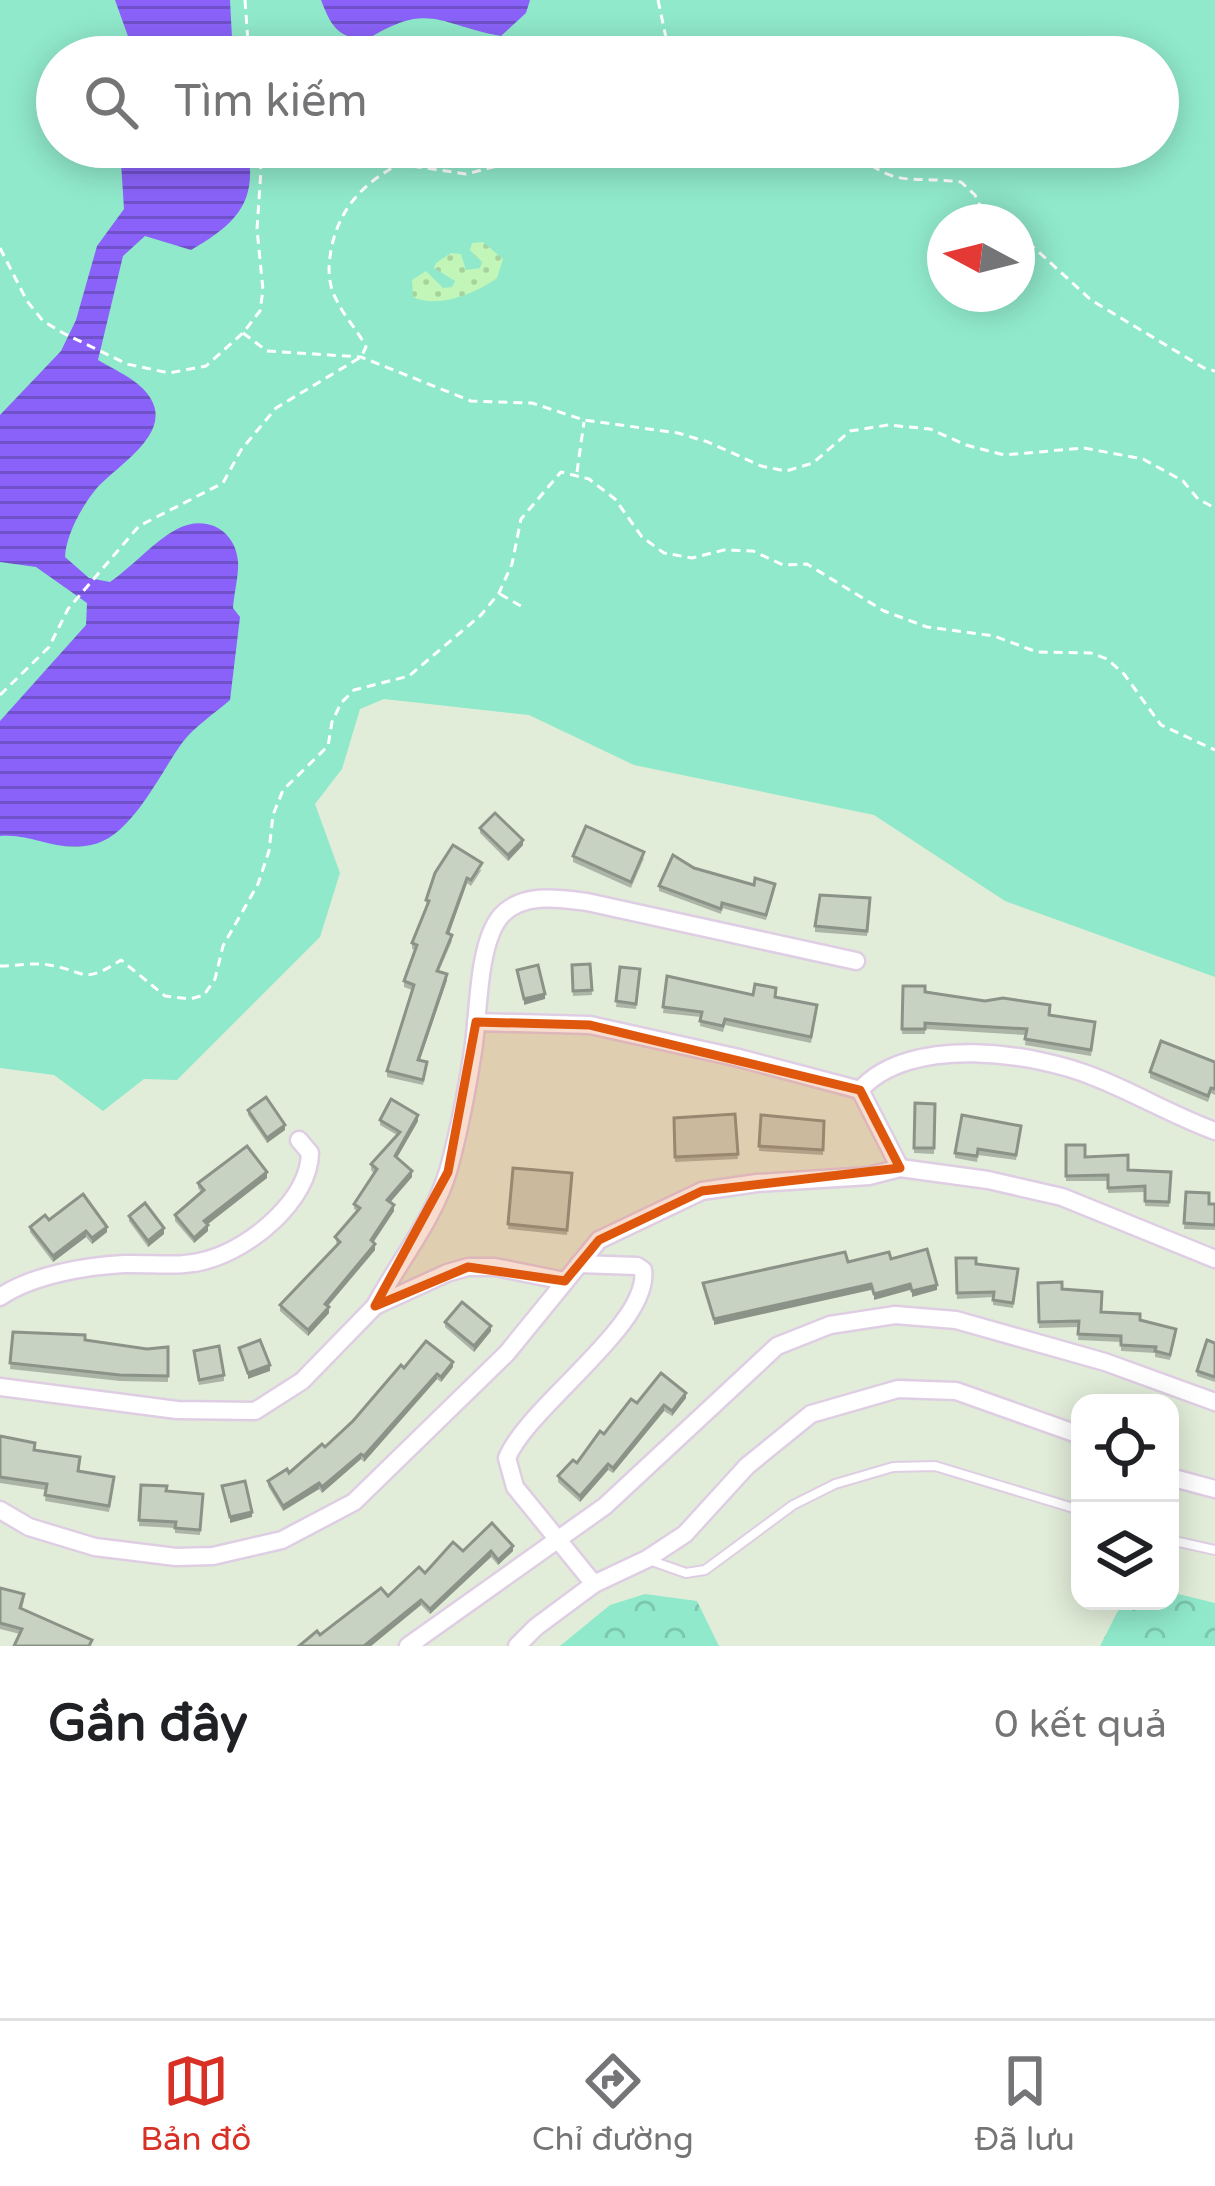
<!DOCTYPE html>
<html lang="vi">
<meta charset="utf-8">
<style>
body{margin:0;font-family:"Varela Round",sans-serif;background:#f6f6f6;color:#202124}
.controls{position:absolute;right:36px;bottom:36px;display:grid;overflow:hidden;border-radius:24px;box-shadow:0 6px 30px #0003}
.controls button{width:108px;height:108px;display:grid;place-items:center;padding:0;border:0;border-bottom:3px solid #e0e0e0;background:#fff;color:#202124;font:60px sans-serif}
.compass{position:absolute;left:927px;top:204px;width:108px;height:108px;border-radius:50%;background:#fff;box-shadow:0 6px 30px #0003;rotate:277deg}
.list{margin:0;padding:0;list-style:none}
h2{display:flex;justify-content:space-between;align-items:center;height:156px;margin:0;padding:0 48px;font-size:51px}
h2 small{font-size:39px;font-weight:400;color:#757577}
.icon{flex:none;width:66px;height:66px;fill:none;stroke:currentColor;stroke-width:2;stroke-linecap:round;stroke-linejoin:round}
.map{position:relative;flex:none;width:1215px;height:1646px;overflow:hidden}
.search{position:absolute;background:#fff;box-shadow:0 6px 30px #0003;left:36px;right:36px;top:36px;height:132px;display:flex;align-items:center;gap:30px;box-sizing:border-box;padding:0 42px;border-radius:66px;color:#757577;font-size:45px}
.sheet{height:372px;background:#fff}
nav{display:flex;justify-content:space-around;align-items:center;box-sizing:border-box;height:168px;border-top:3px solid #e0e0e0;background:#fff;font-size:33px;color:#757577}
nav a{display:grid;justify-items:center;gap:6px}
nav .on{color:#d93025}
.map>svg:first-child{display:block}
</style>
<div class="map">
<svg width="1215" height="1646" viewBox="0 0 1215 1646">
<defs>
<pattern id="forest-crowns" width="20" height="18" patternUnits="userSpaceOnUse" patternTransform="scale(3)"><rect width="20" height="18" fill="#90e9cb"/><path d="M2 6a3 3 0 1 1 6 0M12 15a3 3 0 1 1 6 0" fill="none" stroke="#7cc8ae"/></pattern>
<pattern id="sand-dots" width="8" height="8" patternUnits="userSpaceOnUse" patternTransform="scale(3)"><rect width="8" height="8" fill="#c2f5b8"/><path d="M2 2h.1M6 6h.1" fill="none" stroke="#a7d29e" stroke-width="1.8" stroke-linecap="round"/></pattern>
<pattern id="water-rules" width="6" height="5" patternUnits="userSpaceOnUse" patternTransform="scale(3)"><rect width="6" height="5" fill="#8a62f9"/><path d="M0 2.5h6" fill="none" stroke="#7151ca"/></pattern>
</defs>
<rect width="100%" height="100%" fill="#e1edd9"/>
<path fill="#90e9cb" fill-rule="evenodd" d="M 0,0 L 1215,0 L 1215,977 L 1005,901 L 874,815 L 634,765 L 529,715 L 384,699 L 360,709 L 342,769 L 315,804 L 340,873 L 320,937 L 177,1080 L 144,1079 L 103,1111 L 54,1075 L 0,1068 ZM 57,57 L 1158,57 L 1158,147 L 57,147 ZM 945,222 L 1017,222 L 1017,294 L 945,294 Z"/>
<g fill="url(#forest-crowns)">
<polygon points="1170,1592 1215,1603 1215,1646 1100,1646 1123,1601 1170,1601"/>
<polygon points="645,1594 697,1601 719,1646 560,1646 610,1605"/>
</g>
<path fill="url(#sand-dots)" d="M 483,242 L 503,259 L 497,278 C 476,293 439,309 413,297 L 412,280 L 426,271 L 443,288 L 452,287 L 455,281 L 434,268 L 436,263 L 451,253 L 461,254 L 466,270 L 480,268 L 482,262 L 470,250 L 472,243 Z"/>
<g fill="url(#water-rules)">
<polygon points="115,0 230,0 233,57 129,57 129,39"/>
<path d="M 321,0 L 530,0 L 526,13 L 501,36 C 439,25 430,0 366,40 C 337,37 331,26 321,0 Z"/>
<path d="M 120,147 L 247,147 C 259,203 235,224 191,250 L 145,236 L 123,256 L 98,360 C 116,371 140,380 151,399 C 172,435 116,466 96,489 C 82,506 66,535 65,557 L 89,578 L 110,582 C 133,566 153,542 177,529 C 205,514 235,529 238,561 C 239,575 234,593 233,608 L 240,617 L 230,700 C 215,713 194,727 182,743 C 160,773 131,838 91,845 C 54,852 33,833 0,836 L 0,721 L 86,625 L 87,603 L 36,567 L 0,562 L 0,415 L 61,351 L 76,320 L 97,246 L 124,209 Z"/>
</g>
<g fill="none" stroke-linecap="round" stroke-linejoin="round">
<g stroke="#dfcee3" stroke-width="12">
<g id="lane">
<polyline points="1170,1540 1215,1550"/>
<polyline points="649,1560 686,1573 705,1570 793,1505 835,1484 893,1467 935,1466 1080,1510"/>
</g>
</g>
<g stroke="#dfcee3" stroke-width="21">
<g id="street">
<polyline points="476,1022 590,1025 739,1058 860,1090"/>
<path d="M 900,1168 L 860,1090 C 910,1034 1034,1052 1097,1078 C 1137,1094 1174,1116 1215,1131"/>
<path d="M 579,1264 L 637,1266 L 643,1270 C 651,1324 529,1405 507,1458 L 515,1487 L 594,1584"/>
<path d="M 0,1297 C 32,1275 86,1266 124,1264 C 151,1263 181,1268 207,1260 C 251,1248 309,1200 310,1153 L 299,1140"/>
<path d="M 375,1306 C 399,1261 435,1218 449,1168 C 459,1131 467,1090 473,1051 C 479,1015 477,946 500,917 C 521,892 558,898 587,902 L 856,961"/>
<polyline points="0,1387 177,1410 255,1411 302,1381 375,1306 447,1273 468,1267 495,1267 565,1281"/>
<polyline points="1170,1477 1215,1489"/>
<polyline points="0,1510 29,1527 95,1547 176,1557 213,1556 282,1540 354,1502 507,1353 599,1240 702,1191 757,1183 869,1176 900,1168 988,1180 1062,1197 1215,1259"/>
<polyline points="408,1646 605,1506 777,1346 830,1325 895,1315 956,1320 1105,1362 1215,1402"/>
<polyline points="517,1646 536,1627 594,1584 647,1559 685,1534 747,1466 811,1414 898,1389 956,1391 1080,1435"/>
</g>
</g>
<g stroke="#fff" stroke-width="3" stroke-dasharray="9 6" stroke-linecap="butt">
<polyline points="245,0 249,57"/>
<polyline points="658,0 668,47 667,57"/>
<path d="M 848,147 C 898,190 901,175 961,182 L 975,195 L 986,218 L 995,222"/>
<polyline points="398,164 466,174 529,158 555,159 631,147"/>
<polyline points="1017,232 1091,300 1204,368 1215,371"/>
<polyline points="0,248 27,301 43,321 63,333 127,364 169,373 206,366 243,333 260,311 263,290 257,229 261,170 257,147"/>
<polyline points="243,333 267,351 361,357 471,401 532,403 584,420 678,433 708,442 761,466 786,471 813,463 850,431 888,425 930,429 966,445 1004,455 1084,448 1143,459 1183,481 1198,499 1215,508"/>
<polyline points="577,472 584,422"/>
<polyline points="500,594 526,609"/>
<path d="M 0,695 L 49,647 L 68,609 L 139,526 L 223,483 L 241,450 L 276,408 L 361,357 L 366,347 C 358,330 344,317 336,299 C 327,281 328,265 332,245 C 345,190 385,169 434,147"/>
<path d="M 0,966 C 15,966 34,962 49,965 C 87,971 81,986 121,960 L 165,996 L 190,999 L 204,995 L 215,979 L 223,946 L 258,884 L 269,851 L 273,815 L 283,790 L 328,746 L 332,722 L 341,703 L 354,690 L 409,676 L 481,615 L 499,593 L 512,564 L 521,519 L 561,472 L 589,479 L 615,499 L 642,537 L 664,553 L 692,558 L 724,550 L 753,551 L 783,565 L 807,564 L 884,611 L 927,627 L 994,636 L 1037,652 L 1091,653 L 1107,659 L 1124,674 L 1161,725 L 1215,750"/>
</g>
<use href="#lane" stroke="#fff" stroke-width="8"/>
<use href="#street" stroke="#fff" stroke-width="16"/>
</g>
<g fill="#abb5a7">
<polygon points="480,828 523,845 508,861 480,833"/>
<polygon points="573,856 644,858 631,888 573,862"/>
<polygon points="694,868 754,885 775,889 766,920 722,908 721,914 659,891 659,886"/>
<polygon points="482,869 471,886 467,883 449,934 452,941 439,971 447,980 420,1060 427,1067 423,1085 387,1077 387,1071 412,990 404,987 404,981 415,950 412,949 412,943 427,906 426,900"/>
<polygon points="870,898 867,936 815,932 815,926"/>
<polygon points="590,964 592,995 573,996 572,965"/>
<polygon points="620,967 640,969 636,1009 616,1007"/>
<polygon points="667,976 753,995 776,998 817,1010 811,1043 725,1025 723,1032 700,1026 701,1017 663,1013"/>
<polygon points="903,986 1050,1015 1095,1022 1091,1056 1025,1045 1026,1035 925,1029 925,1034 902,1034"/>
<polygon points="1215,1062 1215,1095 1211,1093 1208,1102 1150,1078 1150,1072"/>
<polygon points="915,1103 935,1104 934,1154 914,1153"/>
<polygon points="248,1110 285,1130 267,1143 248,1115"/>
<polygon points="735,1114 738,1159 675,1162 674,1118"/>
<polygon points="761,1115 824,1121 823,1155 759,1151"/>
<polygon points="380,1120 418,1121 397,1158 412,1177 390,1202 394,1211 373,1242 375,1250 328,1306 329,1313 308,1336 280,1311 280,1305 337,1245 335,1237 357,1211 354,1209 354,1204 374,1173 371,1170 371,1164 397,1135 380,1125"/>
<polygon points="1021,1126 1016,1160 978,1155 977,1162 955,1158 955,1153"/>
<polygon points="1066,1145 1085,1157 1128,1170 1171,1172 1169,1207 1145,1206 1145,1192 1108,1193 1108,1181 1066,1181"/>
<polygon points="513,1168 572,1173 567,1235 508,1229"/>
<polygon points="267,1178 207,1225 208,1231 194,1243 175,1221 175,1215 201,1192 198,1188 198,1183"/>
<polygon points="1186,1192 1209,1204 1215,1204 1215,1230 1184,1229"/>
<polygon points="129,1216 164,1234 148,1247 129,1221"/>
<polygon points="49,1220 107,1232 92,1244 86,1237 53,1262 30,1232 30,1227"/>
<polygon points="956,1258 1018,1275 1013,1308 993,1305 993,1297 957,1299"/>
<polygon points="1038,1283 1062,1289 1101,1312 1140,1320 1176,1335 1170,1360 1155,1357 1155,1353 1121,1351 1121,1342 1078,1340 1079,1327 1039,1328"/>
<polygon points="445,1322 491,1331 474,1352 445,1327"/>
<polygon points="13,1332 147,1349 168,1347 168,1382 120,1381 10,1369"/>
<polygon points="1215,1343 1215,1382 1197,1376 1197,1371"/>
<polygon points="194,1356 224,1375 224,1381 199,1385"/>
<polygon points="453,1367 441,1382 437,1379 364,1462 361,1459 322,1493 319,1489 283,1511 268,1486 268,1481 289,1473 325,1447 404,1368"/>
<polygon points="686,1398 672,1416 664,1411 613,1473 608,1470 580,1502 558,1482 558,1476 577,1463 637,1403"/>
<polygon points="0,1436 35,1450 79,1471 114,1483 109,1512 45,1501 46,1490 0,1483"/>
<polygon points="141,1485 166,1491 203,1494 200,1535 175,1533 175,1528 139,1526"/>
<polygon points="463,1551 513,1551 498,1565 491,1557 430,1614 421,1605 371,1646 299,1646"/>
<polygon points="0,1588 24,1600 22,1609 92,1646 20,1634 0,1629"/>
</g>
<g fill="#8b9388">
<polygon points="523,840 523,845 508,861 508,855"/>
<polygon points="467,878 467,883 447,939 447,933"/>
<polygon points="447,974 447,980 418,1065 418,1060"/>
<polygon points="545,994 545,999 524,1005 524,999"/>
<polygon points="418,1115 418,1121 395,1161 395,1156"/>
<polygon points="285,1125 285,1130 267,1143 267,1138"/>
<polygon points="412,1171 412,1177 387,1206 387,1200"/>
<polygon points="267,1172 267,1178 204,1227 204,1221"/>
<polygon points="394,1205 394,1211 371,1246 371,1240"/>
<polygon points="208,1225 208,1231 194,1243 194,1238"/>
<polygon points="107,1227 107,1232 92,1244 92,1238"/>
<polygon points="164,1228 164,1234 148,1247 148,1241"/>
<polygon points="86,1231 86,1237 53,1262 53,1256"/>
<polygon points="375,1244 375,1250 325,1309 325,1304"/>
<polygon points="871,1284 871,1290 714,1325 714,1319"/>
<polygon points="910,1284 910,1290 874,1300 874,1294"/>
<polygon points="937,1285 937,1290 912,1297 912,1291"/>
<polygon points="329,1307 329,1313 308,1336 308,1330"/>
<polygon points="491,1326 491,1331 474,1352 474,1346"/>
<polygon points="453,1362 453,1367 441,1382 441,1377"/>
<polygon points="270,1365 270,1371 248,1379 248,1373"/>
<polygon points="437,1374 437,1379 364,1462 364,1456"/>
<polygon points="686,1393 686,1398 672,1416 672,1411"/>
<polygon points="664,1405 664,1411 613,1473 613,1468"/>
<polygon points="361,1454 361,1459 322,1493 322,1487"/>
<polygon points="608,1464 608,1470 580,1502 580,1496"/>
<polygon points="319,1483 319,1489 283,1511 283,1506"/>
<polygon points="252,1512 252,1517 230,1523 230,1517"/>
<polygon points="513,1546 513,1551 498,1565 498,1560"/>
<polygon points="491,1551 491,1557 430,1614 430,1609"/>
<polygon points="421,1600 421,1605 371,1646 364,1646"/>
</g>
<g fill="#c7d2c2" stroke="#8b9388" stroke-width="3">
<polygon points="495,813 523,840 508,855 480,828"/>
<polygon points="586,826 644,852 631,882 573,856"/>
<polygon points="453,845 482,863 471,880 467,878 447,933 452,935 437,971 447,974 418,1060 427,1062 423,1080 387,1071 414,985 404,981 417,945 412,943 429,901 426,900 435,873"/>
<polygon points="673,855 694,868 754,885 755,878 775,884 766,915 722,903 721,909 659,886"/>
<polygon points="820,895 870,898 867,931 815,926"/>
<polygon points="590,964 592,990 573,991 572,965"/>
<polygon points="538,965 545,994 524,999 517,970"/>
<polygon points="620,967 640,969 636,1004 616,1001"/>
<polygon points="667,976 753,995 755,984 776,988 775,997 817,1005 811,1037 725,1019 723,1026 700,1021 702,1012 663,1007"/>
<polygon points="903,986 925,986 925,992 985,1001 1003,998 1050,1005 1049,1015 1095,1022 1091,1050 1025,1039 1027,1029 925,1023 925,1029 902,1029"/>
<polygon points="1161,1041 1215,1062 1215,1089 1211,1088 1208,1096 1150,1072"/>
<polygon points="266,1097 285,1125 267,1138 248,1110"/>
<polygon points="391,1099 418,1115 395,1156 412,1171 387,1200 394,1205 371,1240 375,1244 325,1304 329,1307 308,1330 280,1305 340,1242 335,1237 360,1208 354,1204 377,1169 371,1164 400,1132 380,1120"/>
<polygon points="915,1103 935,1104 934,1148 914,1148"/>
<polygon points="735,1114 738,1154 675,1157 674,1118"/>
<polygon points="761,1115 824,1121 823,1150 759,1146"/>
<polygon points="962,1115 1021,1126 1016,1155 978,1149 977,1156 955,1153"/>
<polygon points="1066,1145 1085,1145 1085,1157 1128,1155 1128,1170 1171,1172 1169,1202 1145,1201 1145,1186 1108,1188 1108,1175 1066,1176"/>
<polygon points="247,1146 267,1172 204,1221 208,1225 194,1238 175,1215 204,1190 198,1183"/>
<polygon points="513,1168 572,1173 567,1230 508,1224"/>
<polygon points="1186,1192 1209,1193 1209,1204 1215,1204 1215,1225 1184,1223"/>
<polygon points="83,1194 107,1227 92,1238 86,1231 53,1256 30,1227 45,1215 49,1220"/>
<polygon points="145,1203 164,1228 148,1241 129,1216"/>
<polygon points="927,1249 937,1285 912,1291 910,1284 874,1294 871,1284 714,1319 703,1283 845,1252 848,1262 889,1252 891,1259"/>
<polygon points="956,1258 976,1258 976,1264 1018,1269 1013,1303 993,1300 994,1292 957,1293"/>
<polygon points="1062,1282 1062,1289 1102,1292 1101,1312 1140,1314 1140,1320 1176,1329 1170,1355 1155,1351 1156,1347 1121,1345 1121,1336 1078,1334 1079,1321 1039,1322 1038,1283"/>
<polygon points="462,1302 491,1326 474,1346 445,1322"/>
<polygon points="13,1332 85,1335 85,1340 147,1349 168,1347 168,1376 120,1375 10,1363"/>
<polygon points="260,1340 270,1365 248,1373 239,1348"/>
<polygon points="1207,1340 1215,1343 1215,1377 1197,1371"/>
<polygon points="426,1341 453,1362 441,1377 437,1374 364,1456 361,1454 322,1487 319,1483 283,1506 268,1481 287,1469 289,1473 322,1444 325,1447 353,1421 401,1365 404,1368"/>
<polygon points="219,1346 224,1375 199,1380 194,1351"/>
<polygon points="661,1373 686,1393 672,1411 664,1405 613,1468 608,1464 580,1496 558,1476 573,1460 577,1463 600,1431 604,1434 631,1399 637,1403"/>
<polygon points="0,1436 35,1443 34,1450 80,1457 78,1471 114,1477 109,1506 45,1495 47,1484 0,1477"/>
<polygon points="245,1481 252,1512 230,1517 222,1486"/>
<polygon points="141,1485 167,1486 166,1491 203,1494 200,1530 175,1528 176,1522 139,1520"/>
<polygon points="492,1523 513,1546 498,1560 491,1551 430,1609 421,1600 364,1646 299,1646 317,1631 320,1635 381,1588 388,1596 419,1567 425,1573 453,1542 463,1551"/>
<polygon points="0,1588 24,1594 20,1608 92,1640 89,1646 14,1646 22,1629 0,1623"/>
</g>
<path fill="#de570d" fill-opacity="0.2" stroke="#de570d" stroke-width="9" stroke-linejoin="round" d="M 476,1022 L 590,1025 L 860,1090 L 900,1168 L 702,1191 L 599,1240 L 565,1281 L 468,1267 L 375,1306 L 448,1172 Z"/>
</svg>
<div class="controls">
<button><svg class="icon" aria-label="locate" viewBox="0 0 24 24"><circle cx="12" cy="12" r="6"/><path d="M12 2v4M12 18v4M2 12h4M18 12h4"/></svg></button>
<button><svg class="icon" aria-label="layers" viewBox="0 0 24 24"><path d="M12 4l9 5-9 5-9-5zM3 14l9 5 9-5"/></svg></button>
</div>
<svg class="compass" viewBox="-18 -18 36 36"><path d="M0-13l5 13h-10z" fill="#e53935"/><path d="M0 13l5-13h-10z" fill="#757577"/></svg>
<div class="search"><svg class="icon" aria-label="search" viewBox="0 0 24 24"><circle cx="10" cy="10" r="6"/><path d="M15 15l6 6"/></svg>Tìm kiếm</div>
</div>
<section class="sheet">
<h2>Gần đây<small>0 kết quả</small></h2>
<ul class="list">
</ul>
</section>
<nav>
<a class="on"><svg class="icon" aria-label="map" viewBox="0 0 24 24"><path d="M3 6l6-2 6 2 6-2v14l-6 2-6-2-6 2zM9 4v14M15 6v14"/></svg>Bản đồ</a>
<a><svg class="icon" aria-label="directions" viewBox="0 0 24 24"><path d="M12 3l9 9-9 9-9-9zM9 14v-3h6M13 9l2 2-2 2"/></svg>Chỉ đường</a>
<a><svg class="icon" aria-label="saved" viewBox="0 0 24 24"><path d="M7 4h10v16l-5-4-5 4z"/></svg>Đã lưu</a>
</nav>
